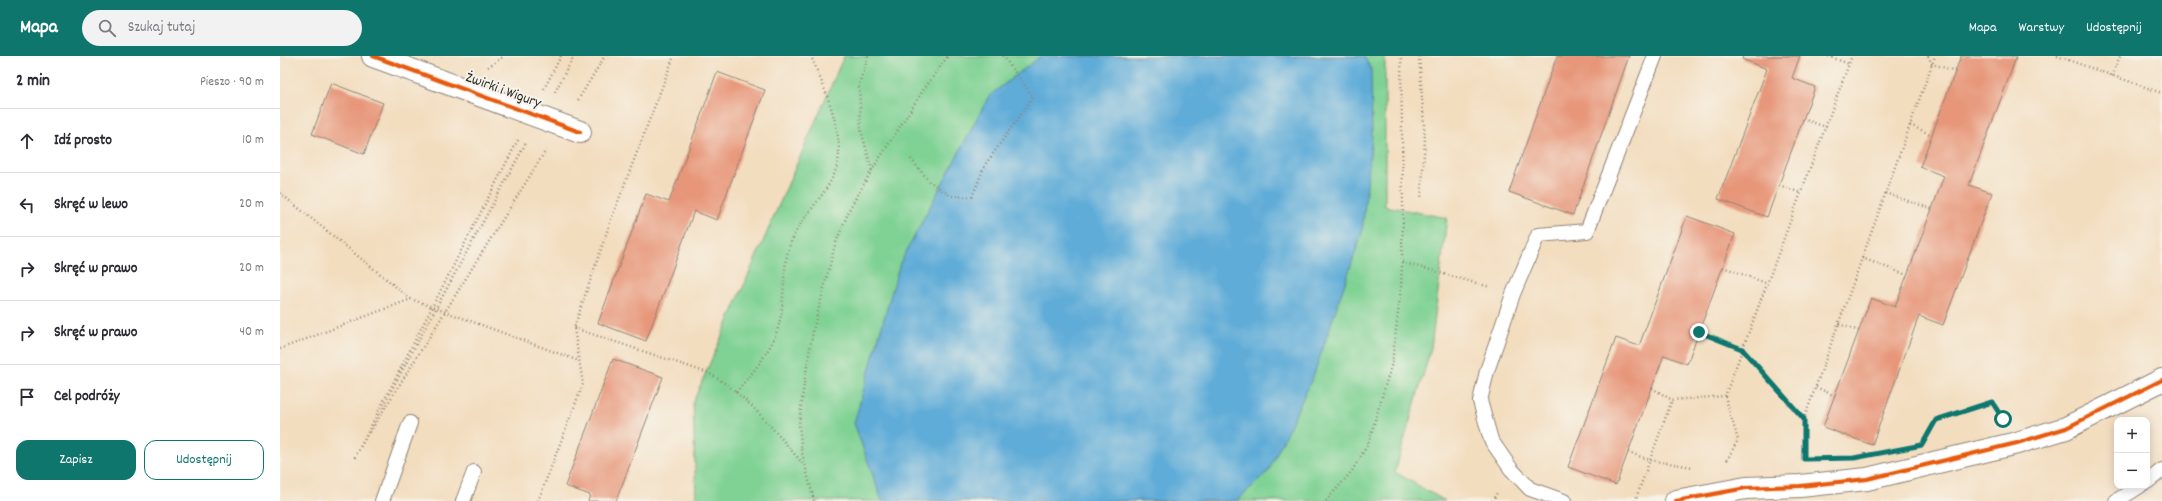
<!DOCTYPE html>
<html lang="pl">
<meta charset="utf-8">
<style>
body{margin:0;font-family:Dekko,sans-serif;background:#f2f2f3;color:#2b2b33}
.controls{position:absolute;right:12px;bottom:12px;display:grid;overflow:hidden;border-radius:8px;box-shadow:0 2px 10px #0003}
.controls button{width:36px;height:36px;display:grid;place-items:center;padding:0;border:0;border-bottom:1px solid #e1e1e2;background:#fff;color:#2b2b33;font:20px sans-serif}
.stop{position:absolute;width:12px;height:12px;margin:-9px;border:3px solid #0f766e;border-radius:50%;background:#fff}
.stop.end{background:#0f766e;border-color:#fff;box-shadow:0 1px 4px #0008}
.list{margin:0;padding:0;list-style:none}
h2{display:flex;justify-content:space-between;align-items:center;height:52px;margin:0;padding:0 16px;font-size:17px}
h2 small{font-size:13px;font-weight:400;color:#7c7c81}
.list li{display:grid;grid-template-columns:26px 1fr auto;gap:12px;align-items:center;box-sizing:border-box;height:64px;padding:0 16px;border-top:1px solid #e1e1e2}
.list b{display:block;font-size:15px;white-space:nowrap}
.list em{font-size:13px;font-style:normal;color:#7c7c81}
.actions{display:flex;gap:8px;padding:12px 16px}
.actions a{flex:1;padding:9px 0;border:1px solid #0f766e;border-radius:12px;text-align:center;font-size:14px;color:#0f766e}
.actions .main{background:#0f766e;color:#fff}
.icon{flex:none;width:22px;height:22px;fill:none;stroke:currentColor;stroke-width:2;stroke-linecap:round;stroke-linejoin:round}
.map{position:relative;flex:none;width:1882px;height:445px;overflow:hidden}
header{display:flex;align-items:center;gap:24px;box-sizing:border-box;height:56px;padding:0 20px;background:#0f766e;color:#fff}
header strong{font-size:19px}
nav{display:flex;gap:22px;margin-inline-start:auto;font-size:14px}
.search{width:280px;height:36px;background:#f2f2f3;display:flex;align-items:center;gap:10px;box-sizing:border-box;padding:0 14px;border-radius:22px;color:#7c7c81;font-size:15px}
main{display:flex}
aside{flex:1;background:#fff}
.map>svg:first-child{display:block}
</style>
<header>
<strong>Mapa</strong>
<div class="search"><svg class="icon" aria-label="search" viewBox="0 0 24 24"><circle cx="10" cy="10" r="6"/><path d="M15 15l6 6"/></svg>Szukaj tutaj</div>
<nav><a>Mapa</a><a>Warstwy</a><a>Udostępnij</a></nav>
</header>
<main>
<aside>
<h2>2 min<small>Pieszo · 90 m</small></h2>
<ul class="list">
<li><svg class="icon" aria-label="ahead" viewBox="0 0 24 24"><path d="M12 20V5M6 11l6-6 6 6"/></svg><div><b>Idź prosto</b></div><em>10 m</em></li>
<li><svg class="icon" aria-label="left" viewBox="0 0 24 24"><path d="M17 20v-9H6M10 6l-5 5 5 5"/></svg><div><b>Skręć w lewo</b></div><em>20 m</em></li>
<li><svg class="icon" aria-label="right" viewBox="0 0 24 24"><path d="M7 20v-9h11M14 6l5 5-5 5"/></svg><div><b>Skręć w prawo</b></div><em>20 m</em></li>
<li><svg class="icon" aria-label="right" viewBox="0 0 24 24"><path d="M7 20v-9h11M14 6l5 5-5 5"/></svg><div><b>Skręć w prawo</b></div><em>40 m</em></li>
<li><svg class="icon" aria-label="arrive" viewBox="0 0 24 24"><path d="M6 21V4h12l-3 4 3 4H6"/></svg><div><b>Cel podróży</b></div></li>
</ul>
<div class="actions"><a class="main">Zapisz</a><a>Udostępnij</a></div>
</aside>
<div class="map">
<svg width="1882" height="445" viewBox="0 0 1882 445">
<rect width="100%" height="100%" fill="#f7f3e8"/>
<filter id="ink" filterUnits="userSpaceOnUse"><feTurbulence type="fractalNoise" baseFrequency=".025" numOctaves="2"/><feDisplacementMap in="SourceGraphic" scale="8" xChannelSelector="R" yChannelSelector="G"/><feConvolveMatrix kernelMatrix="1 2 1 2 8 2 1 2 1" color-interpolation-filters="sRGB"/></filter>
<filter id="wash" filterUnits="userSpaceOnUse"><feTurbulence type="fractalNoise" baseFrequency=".012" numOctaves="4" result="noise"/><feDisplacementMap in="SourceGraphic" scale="16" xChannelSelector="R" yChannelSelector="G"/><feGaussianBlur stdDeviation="0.9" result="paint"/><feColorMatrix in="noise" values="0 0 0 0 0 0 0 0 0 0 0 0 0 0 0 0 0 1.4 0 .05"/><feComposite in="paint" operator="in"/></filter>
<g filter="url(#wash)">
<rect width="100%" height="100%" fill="#f3ddbf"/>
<polygon fill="#80d294" stroke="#567e60" points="564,0 1105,0 1105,150 1167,162 1151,292 1115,416 1165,445 416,445 413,346"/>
<polygon fill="#5facd8" stroke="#456c82" points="761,0 1084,0 1091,13 1092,79 1082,177 1033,321 988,416 956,445 602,445 574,367 620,207 709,40"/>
<g id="blocks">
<g fill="#e79679">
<polygon points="1277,0 1349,0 1293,159 1229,136"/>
<polygon points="1463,0 1520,0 1512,22 1535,31 1487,161 1438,143 1487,13 1462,3"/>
<polygon points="1681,0 1731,0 1736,2 1689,129 1712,137 1663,269 1639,260 1592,389 1543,371 1591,242 1615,251 1652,153 1664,120 1640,111"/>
<polygon points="437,16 485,34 437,164 414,155 366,285 318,267 366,138 389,146"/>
<polygon points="51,27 103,47 84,98 32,78"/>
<polygon points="1407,160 1455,178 1407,308 1384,299 1336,429 1288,411 1336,282 1359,290"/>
<polygon points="333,303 383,321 336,445 308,445 310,439 285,430"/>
</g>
</g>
</g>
<g filter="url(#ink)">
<use href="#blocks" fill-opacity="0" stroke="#8f8475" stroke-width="1"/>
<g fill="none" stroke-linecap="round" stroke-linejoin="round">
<g stroke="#8f8475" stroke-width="16">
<g id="lane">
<polyline points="1867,426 1882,414"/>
<polyline points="102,445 130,367"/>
<polyline points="183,445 194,416"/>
<polyline points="1284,445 1250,433 1231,413 1211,384 1200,345 1207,315 1233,238 1258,179 1307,175 1375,0"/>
<polyline points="1836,445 1860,430"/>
</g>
</g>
<g stroke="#8f8475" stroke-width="24">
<g id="street">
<polyline points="93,0 300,76"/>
<polyline points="1396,445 1466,432 1520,430 1587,423 1737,387 1786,372 1882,324"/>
</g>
</g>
<g stroke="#8f8475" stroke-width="2.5" stroke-dasharray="1 3" stroke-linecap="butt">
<polyline points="588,0 579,28 581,74 592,114"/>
<polyline points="1139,0 1145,83 1141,143"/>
<polyline points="1548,0 1569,8"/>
<polyline points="1648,0 1652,8 1676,15"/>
<polyline points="1777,0 1882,37"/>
<polyline points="208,11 224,0"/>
<polyline points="1832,20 1840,0"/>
<polyline points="264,33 281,0"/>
<polyline points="275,36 294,0"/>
<polyline points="298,44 325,0"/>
<polyline points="1523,63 1546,71"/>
<polyline points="1630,69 1652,79"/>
<polyline points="238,84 75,401 246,87"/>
<polyline points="631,103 649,125 671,140 692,141 705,109 753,41 723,0"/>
<polyline points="1499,129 1521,137"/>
<polyline points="0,137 131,243 299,305"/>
<polyline points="1605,137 1652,153"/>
<polyline points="1582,202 1627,219"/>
<polyline points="1122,206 1210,231"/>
<polyline points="1443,211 1486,227"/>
<polyline points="1559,268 1579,275"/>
<path d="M 294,272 L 428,317 C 465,336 497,378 524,409"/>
<polyline points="1419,275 1462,293 1524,363"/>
<polyline points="0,293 131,243"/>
<polyline points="1536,331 1555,340"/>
<polyline points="1372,332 1392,344"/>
<path d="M 456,336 C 476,313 496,290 501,259 C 505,235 502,210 511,186 C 523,155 558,132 559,96 C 559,63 543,30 531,0"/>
<polyline points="1445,340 1458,384 1446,406"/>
<polyline points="90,376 266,94"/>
<polyline points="1649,378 1656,365 1712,346 1722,361"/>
<polyline points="1348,396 1369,404 1413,411"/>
<polyline points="1524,400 1524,363 1655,0"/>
<polyline points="258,445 303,328 294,272 332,161 394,0"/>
<polyline points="534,445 522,397 519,368 524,328 533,275 555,189 570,152 592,114 644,33 668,0"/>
<polyline points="1046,445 1072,415 1088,388 1112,307 1121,232 1122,206 1123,153 1121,0"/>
<polyline points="1212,445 1218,435"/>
<polyline points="1355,445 1392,344 1445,340 1572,0"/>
</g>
<use href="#lane" stroke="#fff" stroke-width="14"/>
<use href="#street" stroke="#fff" stroke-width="22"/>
<g stroke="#f7f3e8" stroke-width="6">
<g id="cycleway">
<polyline points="93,0 300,76"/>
<polyline points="1396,445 1466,432 1520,430 1587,423 1737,387 1786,372 1882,324"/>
</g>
</g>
<use href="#cycleway" stroke="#e8590c" stroke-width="4"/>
</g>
</g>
<g fill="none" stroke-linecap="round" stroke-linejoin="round" filter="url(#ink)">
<polyline stroke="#0f766e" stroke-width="5" points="1419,276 1462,293 1524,363 1524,403 1574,402 1642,389 1656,364 1712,346 1723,363"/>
</g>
<g text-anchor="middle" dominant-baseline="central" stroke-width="4" stroke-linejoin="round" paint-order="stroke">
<g font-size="15" fill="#2b2b2b" stroke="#f7f3e8">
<text transform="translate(223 35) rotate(20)">Żwirki i Wigury</text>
</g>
</g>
</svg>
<div class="controls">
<button>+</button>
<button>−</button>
</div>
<div class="stop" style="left:1723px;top:363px"></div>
<div class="stop end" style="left:1419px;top:276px"></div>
</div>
</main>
